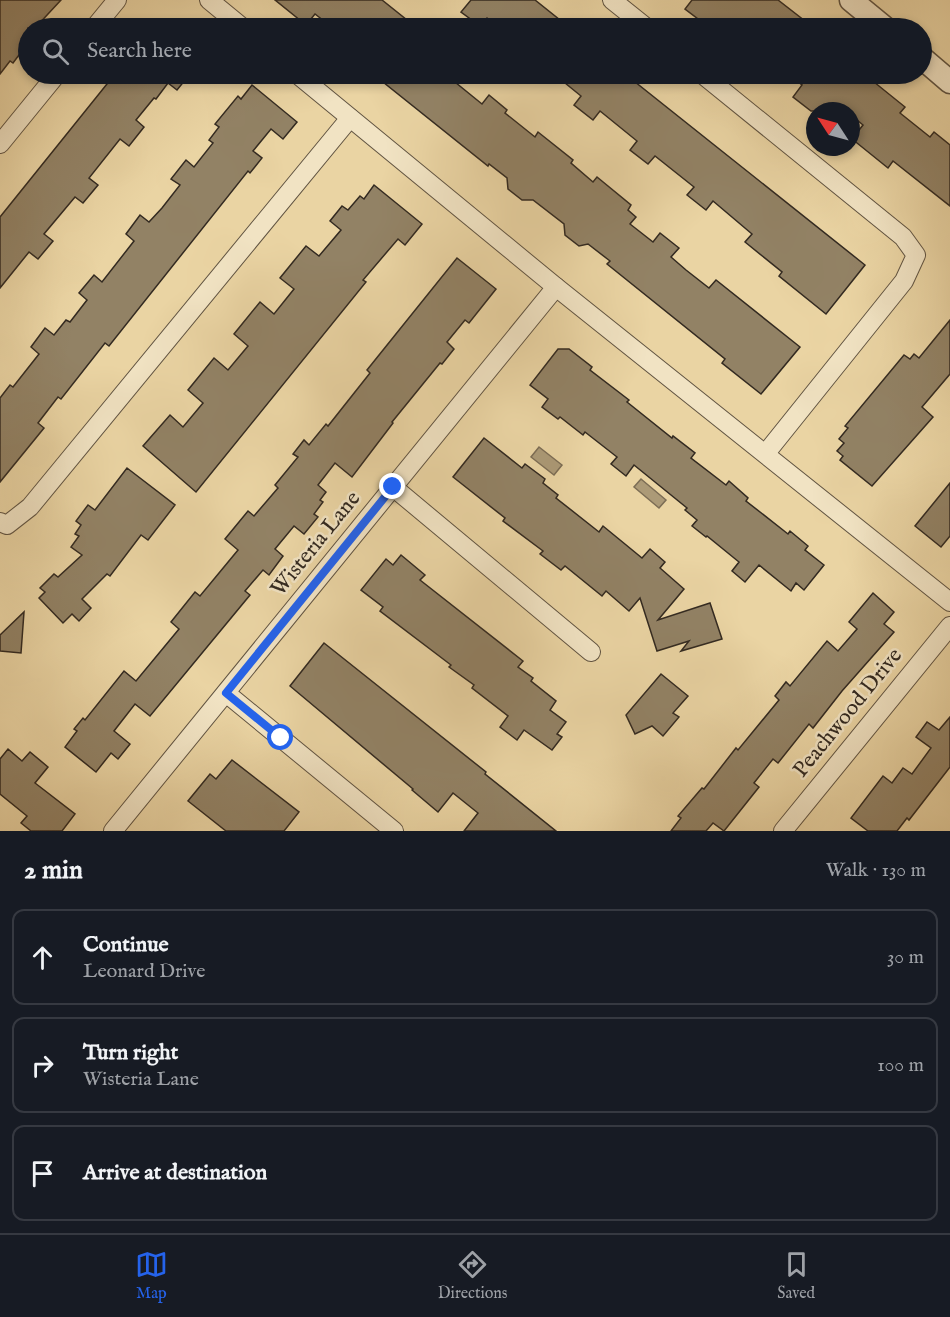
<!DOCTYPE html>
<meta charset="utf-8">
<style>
body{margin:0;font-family:"IM FELL English",serif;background:#20242c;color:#f1f3f6}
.compass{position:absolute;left:806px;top:102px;width:54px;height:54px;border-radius:50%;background:#171b24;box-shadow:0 3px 9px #0003;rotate:306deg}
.stop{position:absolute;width:18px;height:18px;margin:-14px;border:4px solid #2563eb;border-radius:50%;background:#fff}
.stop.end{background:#2563eb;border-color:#fff;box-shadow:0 2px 6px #0008}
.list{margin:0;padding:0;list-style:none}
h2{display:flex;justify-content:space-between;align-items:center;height:78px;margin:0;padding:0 24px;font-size:26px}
h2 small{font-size:20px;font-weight:400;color:#9ea1a6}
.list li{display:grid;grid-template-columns:39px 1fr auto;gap:18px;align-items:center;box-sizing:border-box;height:96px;margin:0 12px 12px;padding:0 12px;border:2px solid #363941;border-radius:12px}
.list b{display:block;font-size:22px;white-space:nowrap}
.list p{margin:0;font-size:20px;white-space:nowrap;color:#9ea1a6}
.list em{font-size:20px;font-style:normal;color:#9ea1a6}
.icon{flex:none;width:33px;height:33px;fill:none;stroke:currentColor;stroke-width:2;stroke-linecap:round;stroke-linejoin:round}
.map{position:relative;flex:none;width:950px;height:831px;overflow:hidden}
.search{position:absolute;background:#171b24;box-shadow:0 3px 9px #0003;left:18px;right:18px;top:18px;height:66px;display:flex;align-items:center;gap:15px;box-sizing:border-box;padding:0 21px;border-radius:33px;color:#9ea1a6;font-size:22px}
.sheet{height:402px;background:#171b24}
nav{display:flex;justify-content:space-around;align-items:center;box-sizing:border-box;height:84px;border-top:2px solid #363941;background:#171b24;font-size:16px;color:#9ea1a6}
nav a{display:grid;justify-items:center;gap:3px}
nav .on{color:#2563eb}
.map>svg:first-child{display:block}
</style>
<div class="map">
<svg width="950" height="831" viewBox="0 0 950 831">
<rect width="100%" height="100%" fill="#ead4a3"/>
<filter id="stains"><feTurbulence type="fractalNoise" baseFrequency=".00333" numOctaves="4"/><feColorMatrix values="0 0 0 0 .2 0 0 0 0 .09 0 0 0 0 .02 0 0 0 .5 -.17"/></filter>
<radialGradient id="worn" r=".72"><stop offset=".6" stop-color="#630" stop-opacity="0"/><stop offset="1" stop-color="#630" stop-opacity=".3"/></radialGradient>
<g fill="#ac9a77" stroke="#7c6d55" stroke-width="1.5">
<polygon points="539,447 562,465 554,475 531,457"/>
<polygon points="641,479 666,500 659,508 634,487"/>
</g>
<g fill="#928265" stroke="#332a21" stroke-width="1.5">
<polygon points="0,0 61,0 35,28 28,28 28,43 13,63 10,61 0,74"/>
<polygon points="275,0 382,0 417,28 333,28 315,14 306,25"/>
<polygon points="471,0 535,0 570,28 500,28 487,18 480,26 461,12"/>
<polygon points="692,0 778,0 814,28 710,28 685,9"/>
<polygon points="115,74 190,74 177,90 168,83 156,99 154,98 136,120 144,127 129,146 120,139 89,178 98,185 83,203 75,197 44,234 53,241 38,259 29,252 0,288 0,217"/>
<polygon points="373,74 445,74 482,104 489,95 507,110 505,113 535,137 538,132 573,160 571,163 593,182 597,177 631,205 628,210 636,217 630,224 653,242 660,233 679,248 671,257 686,270 709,288 716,280 800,347 761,394 722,363 725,359 607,264 610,261 588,244 579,246 565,235 564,224 533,200 522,200 508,189 507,178 489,164 488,166"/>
<polygon points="554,74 625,74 865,265 826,314 779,276 782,272 745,242 752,234 713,201 706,210 687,195 694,187 655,156 648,164 630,150 637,141 600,111 593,120 574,105 581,96"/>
<polygon points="788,74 881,74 874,82 905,107 900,113 930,137 934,132 950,145 950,206 893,161 888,168 852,139 863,125 851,115 851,111 811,111 793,97 802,85"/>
<polygon points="252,85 297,122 283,139 271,129 253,151 262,158 250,173 248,171 109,346 105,343 61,399 58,397 38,423 44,428 0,482 0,398 10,385 13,387 39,354 31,347 45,328 54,335 66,320 70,322 87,300 79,293 94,275 102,282 134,241 126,234 140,215 149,222 162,208 180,185 171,179 186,160 194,167 213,143 209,140 219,127 215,124 238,96 241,99"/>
<polygon points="374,185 422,224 405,245 398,239 363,280 366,282 196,492 143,446 170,415 183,427 203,403 188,390 214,358 228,370 248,346 234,334 260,302 274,314 294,289 280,278 306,246 319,256 341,230 330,221 342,206 348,210 360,196 364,199"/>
<polygon points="457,258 496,289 469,323 465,320 447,342 454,349 442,364 440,363 392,422 393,423 352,477 335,463 318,485 326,492 320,500 323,502 314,514 318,517 304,534 294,526 275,549 283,556 269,575 263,570 245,591 250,595 150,716 135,704 114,731 130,744 118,759 111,753 96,772 65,747 77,731 74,729 83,718 85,720 124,671 136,681 179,629 171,622 195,592 200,596 238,550 225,539 248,511 254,516 278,488 275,485 298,457 293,454 304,440 309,445 326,424 328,426 370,373 367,370"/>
<polygon points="950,320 950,374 922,407 933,417 872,486 840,460 843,456 837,451 844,443 839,439 848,428 845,426 904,355 910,359 914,354 919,358"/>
<polygon points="558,349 569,349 592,367 590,370 629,400 627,402 672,438 673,436 695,453 691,458 726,485 729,481 748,498 746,501 788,534 790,531 808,546 805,550 824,565 804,590 796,583 791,591 759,565 745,582 732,571 739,562 707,536 706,537 692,526 697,520 685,510 687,508 634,465 626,476 611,464 617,457 585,432 583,435 560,417 558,419 542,407 548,399 530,385"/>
<polygon points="484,438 522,468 525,464 545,479 543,483 558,495 556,498 599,532 603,526 642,558 650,549 665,562 660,568 684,589 658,620 710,603 722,639 681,651 689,641 657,651 640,598 629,611 606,591 602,596 565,566 561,570 540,554 543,551 503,521 505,518 453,477"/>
<polygon points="127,468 175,505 148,540 141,535 110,576 107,574 82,599 91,608 79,621 72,614 63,623 39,598 45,592 40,588 54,574 58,577 82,555 71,547 79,536 75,534 81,525 76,521 88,505 95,510"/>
<polygon points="950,483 950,536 941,547 915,526"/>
<polygon points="401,555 425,575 420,580 523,661 518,667 533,678 531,681 556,701 550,710 566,722 557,734 562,737 552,750 524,730 517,740 500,727 508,716 472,688 474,685 449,667 451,665 380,611 383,607 361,590 386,559 393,565"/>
<polygon points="873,593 894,612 884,624 894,632 842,691 813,728 809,724 778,763 773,759 754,783 759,787 724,831 713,823 706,831 671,831 681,818 678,816 702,788 704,789 736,748 738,750 779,700 775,696 786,682 790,686 827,641 838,651 857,629 849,622"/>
<polygon points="24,612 21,653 0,651 0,635"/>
<polygon points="324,643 486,772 485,774 556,831 464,831 478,813 453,793 438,812 412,790 413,789 290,686"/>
<polygon points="661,674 688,696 673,713 679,717 663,736 652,726 635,734 626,715"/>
<polygon points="950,717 950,767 909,820 907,818 897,831 868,831 851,818 883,776 892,783 903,768 912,774 931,748 916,737 927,722 939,730"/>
<polygon points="8,749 22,761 30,752 48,767 35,783 75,814 62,831 31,831 21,823 27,816 0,794 0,759"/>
<polygon points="232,760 299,812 284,831 226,831 188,801 210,774 216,779"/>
</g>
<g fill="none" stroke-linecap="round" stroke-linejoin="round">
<g stroke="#615442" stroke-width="20">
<g id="minor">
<polyline points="209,0 243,28"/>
<polyline points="612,0 647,28"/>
<polyline points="94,28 117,0"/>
<polyline points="297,74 556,287 950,602"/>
<polyline points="702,74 903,237 916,255 904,281 766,453"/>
<polyline points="0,144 57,74"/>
<polyline points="393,487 591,652"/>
<polyline points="0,522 7,525 30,507 350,118"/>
<polyline points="226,693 394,831"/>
<polyline points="113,831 556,287"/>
<polyline points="783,831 950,626"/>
</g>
</g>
<g stroke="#615442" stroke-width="25">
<g id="tertiary">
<polyline points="851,0 885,28"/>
<polyline points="922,58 950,82"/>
</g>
</g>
<use href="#minor" stroke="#f1e3c3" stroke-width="18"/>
<use href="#tertiary" stroke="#f1e3c3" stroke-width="22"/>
</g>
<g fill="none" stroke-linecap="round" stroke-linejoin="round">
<polyline stroke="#2563eb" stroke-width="8" points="281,738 226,693 393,487"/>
</g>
<g text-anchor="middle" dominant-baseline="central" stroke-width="5" stroke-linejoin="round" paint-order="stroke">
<g font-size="22" fill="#332a21" stroke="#f1e3c3">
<text transform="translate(316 544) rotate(-51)">Wisteria Lane</text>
<text transform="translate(848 713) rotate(-51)">Peachwood Drive</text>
</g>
</g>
<rect width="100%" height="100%" filter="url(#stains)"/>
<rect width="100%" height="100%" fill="url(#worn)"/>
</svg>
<svg class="compass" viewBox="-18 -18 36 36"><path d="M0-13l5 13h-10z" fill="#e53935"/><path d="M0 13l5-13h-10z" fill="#9ea1a6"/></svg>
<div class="stop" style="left:281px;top:738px"></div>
<div class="stop end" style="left:393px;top:487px"></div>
<div class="search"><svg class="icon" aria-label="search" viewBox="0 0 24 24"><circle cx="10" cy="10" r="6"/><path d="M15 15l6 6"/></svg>Search here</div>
</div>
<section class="sheet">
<h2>2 min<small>Walk · 130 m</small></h2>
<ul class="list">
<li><svg class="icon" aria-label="ahead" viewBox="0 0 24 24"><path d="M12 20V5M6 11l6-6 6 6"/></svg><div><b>Continue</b><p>Leonard Drive</p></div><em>30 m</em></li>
<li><svg class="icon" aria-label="right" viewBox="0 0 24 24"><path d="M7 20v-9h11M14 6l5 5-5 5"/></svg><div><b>Turn right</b><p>Wisteria Lane</p></div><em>100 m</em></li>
<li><svg class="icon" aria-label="arrive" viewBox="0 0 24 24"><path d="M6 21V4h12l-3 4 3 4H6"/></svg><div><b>Arrive at destination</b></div></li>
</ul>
</section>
<nav>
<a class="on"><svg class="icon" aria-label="map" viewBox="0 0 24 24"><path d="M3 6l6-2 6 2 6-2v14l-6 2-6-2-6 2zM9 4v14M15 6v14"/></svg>Map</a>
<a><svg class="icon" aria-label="directions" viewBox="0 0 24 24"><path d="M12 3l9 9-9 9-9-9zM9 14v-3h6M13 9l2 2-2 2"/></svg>Directions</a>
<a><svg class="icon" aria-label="saved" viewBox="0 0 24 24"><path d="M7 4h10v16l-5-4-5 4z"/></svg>Saved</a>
</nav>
